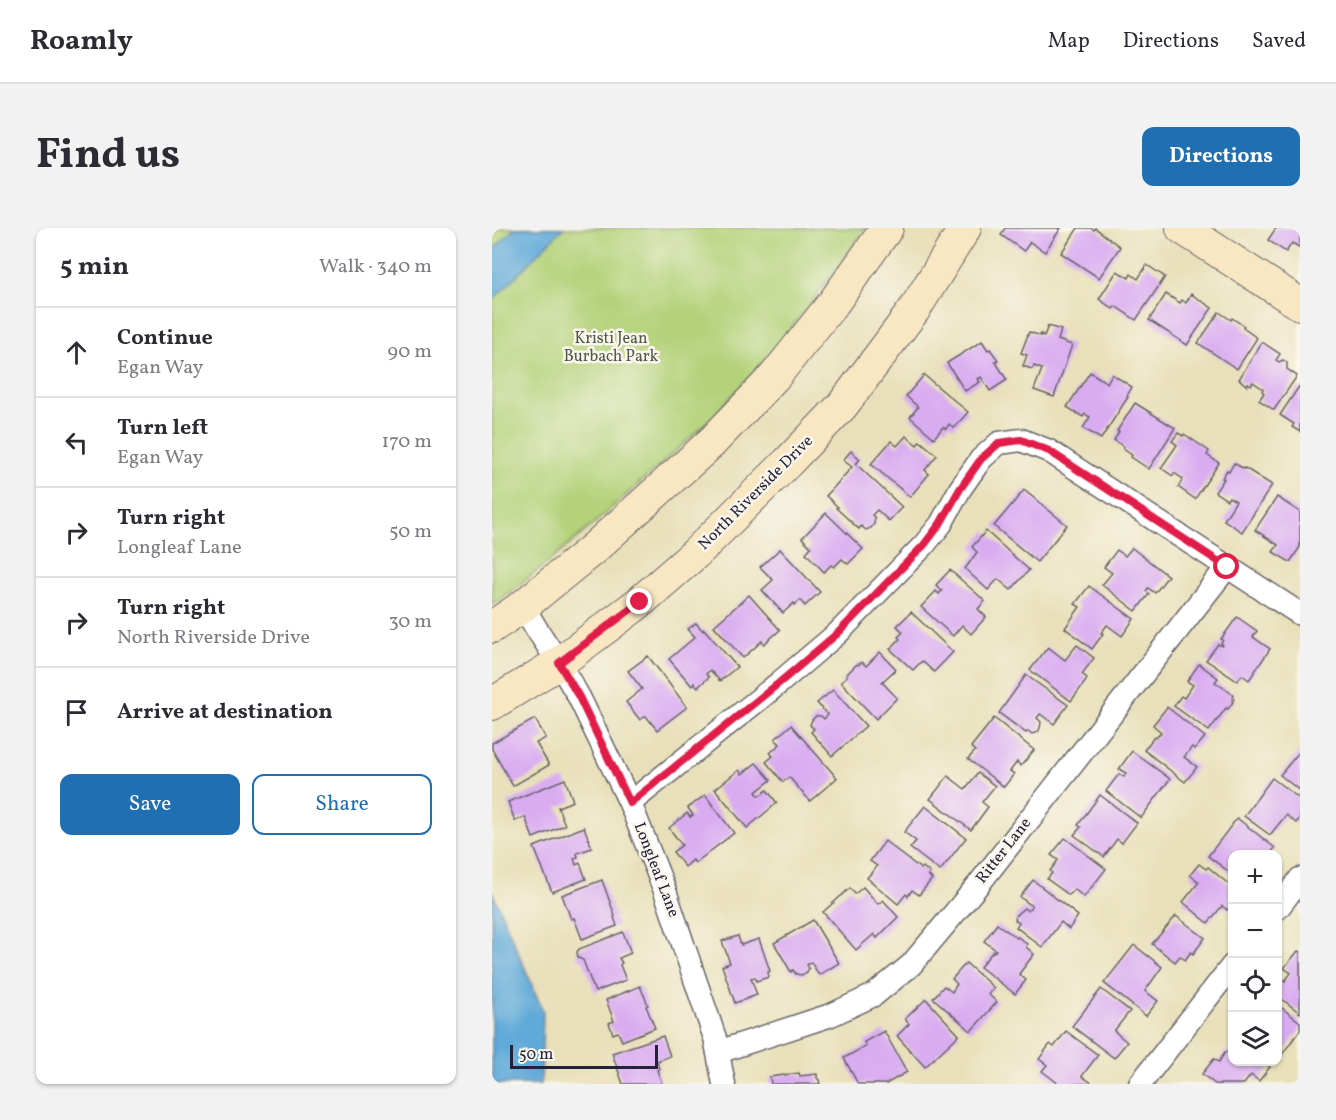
<!DOCTYPE html>
<meta charset="utf-8">
<style>
body{margin:0;font-family:Vollkorn,serif;background:#f2f2f3;color:#2b2b33}
.controls{position:absolute;right:18px;bottom:18px;display:grid;overflow:hidden;border-radius:12px;box-shadow:0 2px 4px #0004}
.controls button{width:54px;height:54px;display:grid;place-items:center;padding:0;border:0;border-bottom:2px solid #e1e1e2;background:#fff;color:#2b2b33;font:30px sans-serif}
.scale{position:absolute;left:18px;bottom:15px;width:148px;box-sizing:border-box;padding-left:6px;border:3px solid #22223b;border-top:0;font-size:16px;line-height:21px;white-space:nowrap;color:#22223b;-webkit-text-stroke:4px #fbf7ec;paint-order:stroke}
.stop{position:absolute;width:18px;height:18px;margin:-14px;border:4px solid #e11d48;border-radius:50%;background:#fff}
.stop.end{background:#e11d48;border-color:#fff;box-shadow:0 2px 6px #0008}
.list{margin:0;padding:0;list-style:none}
h2{display:flex;justify-content:space-between;align-items:center;height:78px;margin:0;padding:0 24px;font-size:26px}
h2 small{font-size:20px;font-weight:400;color:#7c7c81}
.list li{display:grid;grid-template-columns:39px 1fr auto;gap:18px;align-items:center;box-sizing:border-box;height:90px;padding:0 24px;border-top:2px solid #e1e1e2}
.list b{display:block;font-size:22px;white-space:nowrap}
.list p{margin:0;font-size:20px;white-space:nowrap;color:#7c7c81}
.list em{font-size:20px;font-style:normal;color:#7c7c81}
.actions{display:flex;gap:12px;padding:18px 24px}
.actions a{flex:1;padding:14px 0;border:2px solid #1f6fb2;border-radius:12px;text-align:center;font-size:21px;color:#1f6fb2}
.actions .main{background:#1f6fb2;color:#fff}
.icon{flex:none;width:33px;height:33px;fill:none;stroke:currentColor;stroke-width:2;stroke-linecap:round;stroke-linejoin:round}
.map{position:relative;flex:none;width:808px;height:856px;overflow:hidden;border-radius:12px}
header{display:flex;align-items:center;gap:36px;box-sizing:border-box;height:84px;padding:0 30px;background:#fff;border-bottom:2px solid #e1e1e2}
header strong{font-size:28px}
nav{display:flex;gap:33px;margin-inline-start:auto;font-size:21px}
.intro{display:flex;align-items:center;justify-content:space-between;box-sizing:border-box;height:144px;padding:0 36px}
h1{margin:0;font-size:42px}
.button{padding:15px 27px;border-radius:12px;background:#1f6fb2;color:#fff;font-size:21px;font-weight:700}
main{display:flex;gap:36px;padding:0 36px}
aside{flex:1;background:#fff;border-radius:12px;box-shadow:0 2px 4px #0004}
.map>svg:first-child{display:block}
</style>
<header>
<strong>Roamly</strong>
<nav><a>Map</a><a>Directions</a><a>Saved</a></nav>
</header>
<div class="intro"><h1>Find us</h1><a class="button">Directions</a></div>
<main>
<aside>
<h2>5 min<small>Walk · 340 m</small></h2>
<ul class="list">
<li><svg class="icon" aria-label="ahead" viewBox="0 0 24 24"><path d="M12 20V5M6 11l6-6 6 6"/></svg><div><b>Continue</b><p>Egan Way</p></div><em>90 m</em></li>
<li><svg class="icon" aria-label="left" viewBox="0 0 24 24"><path d="M17 20v-9H6M10 6l-5 5 5 5"/></svg><div><b>Turn left</b><p>Egan Way</p></div><em>170 m</em></li>
<li><svg class="icon" aria-label="right" viewBox="0 0 24 24"><path d="M7 20v-9h11M14 6l5 5-5 5"/></svg><div><b>Turn right</b><p>Longleaf Lane</p></div><em>50 m</em></li>
<li><svg class="icon" aria-label="right" viewBox="0 0 24 24"><path d="M7 20v-9h11M14 6l5 5-5 5"/></svg><div><b>Turn right</b><p>North Riverside Drive</p></div><em>30 m</em></li>
<li><svg class="icon" aria-label="arrive" viewBox="0 0 24 24"><path d="M6 21V4h12l-3 4 3 4H6"/></svg><div><b>Arrive at destination</b></div></li>
</ul>
<div class="actions"><a class="main">Save</a><a>Share</a></div>
</aside>
<div class="map">
<svg width="808" height="856" viewBox="0 0 808 856">
<rect width="100%" height="100%" fill="#fbf7ec"/>
<filter id="ink" filterUnits="userSpaceOnUse"><feTurbulence type="fractalNoise" baseFrequency=".0167" numOctaves="2"/><feDisplacementMap in="SourceGraphic" scale="12" xChannelSelector="R" yChannelSelector="G"/><feConvolveMatrix kernelMatrix="1 2 1 2 8 2 1 2 1" color-interpolation-filters="sRGB"/></filter>
<filter id="wash" filterUnits="userSpaceOnUse"><feTurbulence type="fractalNoise" baseFrequency=".008" numOctaves="4" result="noise"/><feDisplacementMap in="SourceGraphic" scale="24" xChannelSelector="R" yChannelSelector="G"/><feGaussianBlur stdDeviation="1.35" result="paint"/><feColorMatrix in="noise" values="0 0 0 0 0 0 0 0 0 0 0 0 0 0 0 0 0 1.4 0 .05"/><feComposite in="paint" operator="in"/></filter>
<g filter="url(#wash)">
<rect width="100%" height="100%" fill="#e8e0ba"/>
<path fill="#b4d27a" stroke="#6b7a5a" stroke-width="1.5" d="M 0,0 L 374,0 C 325,69 273,137 212,197 C 187,221 160,244 134,267 C 91,306 47,344 0,377 Z"/>
<g fill="#61aad9" stroke="#42668a" stroke-width="1.5">
<polygon points="23,0 71,0 0,73 0,23"/>
<polygon points="0,663 51,783 49,856 0,856"/>
</g>
<g id="blocks">
<g fill="#d9acf1">
<polygon points="513,0 569,0 553,24 538,14 532,23 509,7"/>
<polygon points="586,0 599,0 602,2 603,0 628,19 607,50 569,25"/>
<polygon points="784,0 808,0 808,18 807,19 800,15 794,24 776,12"/>
<polygon points="655,37 673,49 644,92 623,78 621,81 607,71 625,43 637,50 639,46 646,51"/>
<polygon points="674,66 688,75 690,72 694,75 699,66 720,80 695,117 657,92"/>
<polygon points="727,84 739,92 740,90 752,98 751,100 765,110 745,141 706,115"/>
<polygon points="556,98 569,102 566,112 580,117 562,169 542,162 550,141 542,138 540,141 531,138 535,127 529,125 537,104 549,108 549,106 552,108"/>
<polygon points="490,113 496,122 498,121 506,132 503,133 515,152 498,163 489,149 486,151 488,154 473,163 455,135"/>
<polygon points="770,114 788,126 784,132 787,134 791,132 795,135 795,141 805,148 782,182 767,172 772,165 770,163 771,161 761,154 759,157 756,155 755,158 747,151"/>
<polygon points="598,144 615,155 620,146 640,159 635,168 636,169 609,211 591,200 598,189 593,186 591,189 575,179"/>
<polygon points="432,147 476,184 462,200 457,196 454,201 451,199 442,210 418,189 426,179 414,168"/>
<polygon points="808,157 808,204 800,199 802,196 788,187"/>
<polygon points="643,175 683,200 657,241 639,229 640,227 631,221 632,219 622,212 627,204 625,203"/>
<polygon points="686,205 691,208 692,206 717,223 715,227 727,235 703,271 686,259 691,251 682,245 681,248 669,240 685,217 680,213"/>
<polygon points="414,208 425,217 428,213 445,227 433,242 437,246 418,269 379,236 399,213 405,218"/>
<polygon points="359,223 368,231 364,236 410,279 397,293 385,282 380,287 383,290 382,296 379,300 374,302 369,298 367,301 344,280 346,279 334,268 360,239 351,232"/>
<polygon points="742,235 752,241 753,240 780,257 750,304 732,292 744,273 737,269 735,272 723,264 732,251 730,250 735,242 737,244"/>
<polygon points="532,262 575,297 545,334 502,298"/>
<polygon points="785,269 808,284 808,319 798,334 781,324 786,317 763,302"/>
<polygon points="334,285 371,321 356,336 350,331 342,339 339,337 332,344 314,325 319,319 310,310"/>
<polygon points="494,303 537,342 519,362 506,351 496,362 473,341 485,324 480,319"/>
<polygon points="640,320 676,348 663,365 656,360 654,363 657,366 644,383 610,357 620,345 612,339 625,322 633,328"/>
<polygon points="288,321 328,364 313,378 308,372 303,377 302,375 291,385 270,362 281,352 268,339"/>
<polygon points="458,342 493,373 486,381 494,389 479,406 470,397 461,408 429,379 444,363 447,366 450,363 444,357"/>
<polygon points="597,358 642,391 630,408 615,397 609,405 611,406 600,421 573,400 588,379 583,376"/>
<polygon points="257,367 288,402 272,416 270,413 251,430 222,398"/>
<polygon points="419,384 461,424 442,444 430,433 421,442 398,421 408,411 406,409 411,404 405,398"/>
<polygon points="745,389 765,403 761,409 778,421 757,452 750,447 745,453 714,432 726,416 730,418 731,417 729,415 731,412 729,411"/>
<polygon points="204,395 211,403 212,401 245,439 228,453 218,442 214,446 217,449 206,459 202,455 200,458 177,431 203,409 196,401"/>
<polygon points="585,417 602,430 590,446 595,450 594,453 579,473 538,442 556,419 573,432"/>
<polygon points="388,424 404,441 390,454 405,470 384,491 349,454 355,448 354,447 365,436 366,437 370,434 374,438"/>
<polygon points="156,428 195,479 165,502 154,488 148,492 134,474 150,461 136,443"/>
<polygon points="707,436 726,450 723,454 742,467 741,470 742,471 740,473 741,474 736,481 734,480 717,503 682,478 689,468 692,470 701,457 695,453"/>
<polygon points="534,447 576,477 562,496 548,486 545,490 549,494 548,500 546,504 540,506 536,503 534,505 507,485"/>
<polygon points="341,462 374,498 340,528 319,504 322,501 318,497 320,492 324,488 329,488 332,491 336,487 325,475"/>
<polygon points="675,479 713,509 703,521 700,519 692,529 705,539 693,554 652,522 662,509 664,510 669,504 661,497"/>
<polygon points="502,490 542,522 529,538 525,534 518,543 522,546 512,559 476,531 483,523 479,519"/>
<polygon points="43,491 54,510 44,515 57,537 21,558 0,521 0,515"/>
<polygon points="299,497 345,550 318,573 297,549 291,554 274,534 281,528 278,525 288,516 283,511"/>
<polygon points="640,523 678,551 649,590 614,563 627,546 632,549 634,545 627,541"/>
<polygon points="808,523 808,563 788,547"/>
<polygon points="264,535 279,552 264,564 267,568 275,562 285,575 255,600 223,561 247,542 250,546"/>
<polygon points="486,545 503,558 490,574 496,579 479,602 438,571 456,548 473,561"/>
<polygon points="780,550 808,571 808,590 804,595 794,587 778,607 752,588"/>
<polygon points="73,551 81,573 66,579 73,597 41,610 33,589 23,593 16,574"/>
<polygon points="213,567 242,605 203,635 201,632 193,639 181,624 190,617 177,600 195,585 198,589 201,587 196,580"/>
<polygon points="608,567 645,595 630,615 625,611 612,629 582,607 589,599 586,597"/>
<polygon points="433,578 474,610 448,643 418,620 424,613 412,604"/>
<polygon points="745,590 783,620 778,626 740,626 740,646 716,628"/>
<polygon points="92,599 100,620 85,625 86,629 82,630 84,637 88,635 94,651 60,664 42,619"/>
<polygon points="573,610 614,641 592,669 582,661 577,667 555,651 560,645 558,643 566,632 559,627"/>
<polygon points="393,613 429,641 431,639 438,645 436,647 440,651 427,667 420,662 416,668 414,666 406,676 375,650 385,638 378,633"/>
<polygon points="707,636 714,641 716,639 740,659 740,675 735,682 730,678 716,695 691,674 707,654 698,647"/>
<polygon points="110,652 123,688 122,689 125,698 90,711 82,690 79,691 70,667"/>
<polygon points="541,652 586,688 577,701 569,694 550,719 524,699 527,695 523,692 524,687 532,680 536,683 540,678 528,669"/>
<polygon points="371,659 386,676 391,672 406,689 385,710 382,706 364,722 331,684 358,660 363,666"/>
<polygon points="684,688 713,710 701,726 699,724 693,732 688,728 683,734 660,716"/>
<polygon points="321,692 347,735 327,747 319,734 315,737 317,740 315,744 310,747 304,746 301,742 299,744 282,715"/>
<polygon points="505,696 525,710 526,709 535,716 534,719 542,726 527,746 534,752 523,766 488,739 501,723 502,724 504,722 492,713"/>
<polygon points="131,704 139,725 127,730 130,735 128,737 134,752 103,764 91,732 86,730 85,724 87,721"/>
<polygon points="246,708 249,717 267,711 278,743 276,744 277,749 264,753 263,749 259,750 265,767 243,775 230,738 238,735 230,713"/>
<polygon points="642,717 670,739 653,763 666,773 654,788 612,755"/>
<polygon points="806,723 808,724 808,785 786,768 786,758 791,751 793,753 799,745 792,740"/>
<polygon points="474,735 502,760 496,766 505,774 479,803 441,770 452,758 460,764 465,756 460,751"/>
<polygon points="148,758 156,777 154,778 163,800 130,813 126,804 121,806 117,795 122,793 114,772"/>
<polygon points="609,761 638,783 622,803 635,814 622,830 580,798"/>
<polygon points="434,771 467,807 433,839 405,808 417,796 413,791"/>
<polygon points="786,777 808,794 808,802 786,832"/>
<polygon points="392,803 415,844 394,856 366,856 352,830 374,818 372,814"/>
<polygon points="574,803 606,827 590,848 601,856 567,856 550,843 555,837 547,831 558,816 562,819"/>
<polygon points="171,808 178,828 165,833 167,841 165,842 170,856 131,856 120,825"/>
<polygon points="740,821 740,834 771,834 778,839 767,853 759,847 752,856 723,856 710,846 722,831 727,834 733,824 738,824"/>
<polygon points="307,845 308,848 325,846 325,850 327,852 328,856 279,856 278,849"/>
</g>
</g>
</g>
<g filter="url(#ink)">
<use href="#blocks" fill-opacity="0" stroke="#676467" stroke-width="1.5"/>
<g fill="none" stroke-linecap="round" stroke-linejoin="round">
<g stroke="#676467" stroke-width="25">
<g id="street">
<polyline points="31,378 44,400 67,435 87,469 138,575 173,663 223,810 232,856"/>
<polyline points="138,575 287,455 346,405 432,317 449,296 468,261 489,231 507,215 529,212 557,223 808,386"/>
<polyline points="786,680 808,651"/>
<polyline points="226,824 339,787 382,767 419,737 486,657 735,339"/>
<polyline points="648,856 740,738"/>
</g>
</g>
<g stroke="#676467" stroke-width="34">
<g id="secondary">
<polyline points="690,0 808,76"/>
<polyline points="0,399 31,378 101,321 220,214 283,148 342,74 395,0"/>
<polyline points="0,476 67,435 148,374 204,325 295,235 350,178 422,82 473,0"/>
</g>
</g>
<use href="#street" stroke="#fff" stroke-width="22"/>
<use href="#secondary" stroke="#f9e7c3" stroke-width="32"/>
</g>
</g>
<g fill="none" stroke-linecap="round" stroke-linejoin="round" filter="url(#ink)">
<polyline stroke="#e11d48" stroke-width="8" points="148,374 67,435 87,469 138,575 287,455 346,405 432,317 448,296 468,261 489,231 507,215 529,212 557,223 735,339"/>
</g>
<g text-anchor="middle" dominant-baseline="central" stroke-width="5" stroke-linejoin="round" paint-order="stroke">
<g font-size="16" fill="#4e574e" stroke="#fbf7ec">
<text x="119" y="111">Kristi Jean<tspan x="119" dy="18">Burbach Park</tspan></text>
</g>
<g font-size="16" fill="#22223b" stroke="#fbf7ec">
<text transform="translate(264 265) rotate(-45)">North Riverside Drive</text>
<text transform="translate(512 623) rotate(-52)">Ritter Lane</text>
<text transform="translate(164 642) rotate(69)">Longleaf Lane</text>
</g>
</g>
</svg>
<div class="controls">
<button>+</button>
<button>−</button>
<button><svg class="icon" aria-label="locate" viewBox="0 0 24 24"><circle cx="12" cy="12" r="6"/><path d="M12 2v4M12 18v4M2 12h4M18 12h4"/></svg></button>
<button><svg class="icon" aria-label="layers" viewBox="0 0 24 24"><path d="M12 4l9 5-9 5-9-5zM3 14l9 5 9-5"/></svg></button>
</div>
<div class="scale">50 m</div>
<div class="stop" style="left:735px;top:339px"></div>
<div class="stop end" style="left:148px;top:374px"></div>
</div>
</main>
